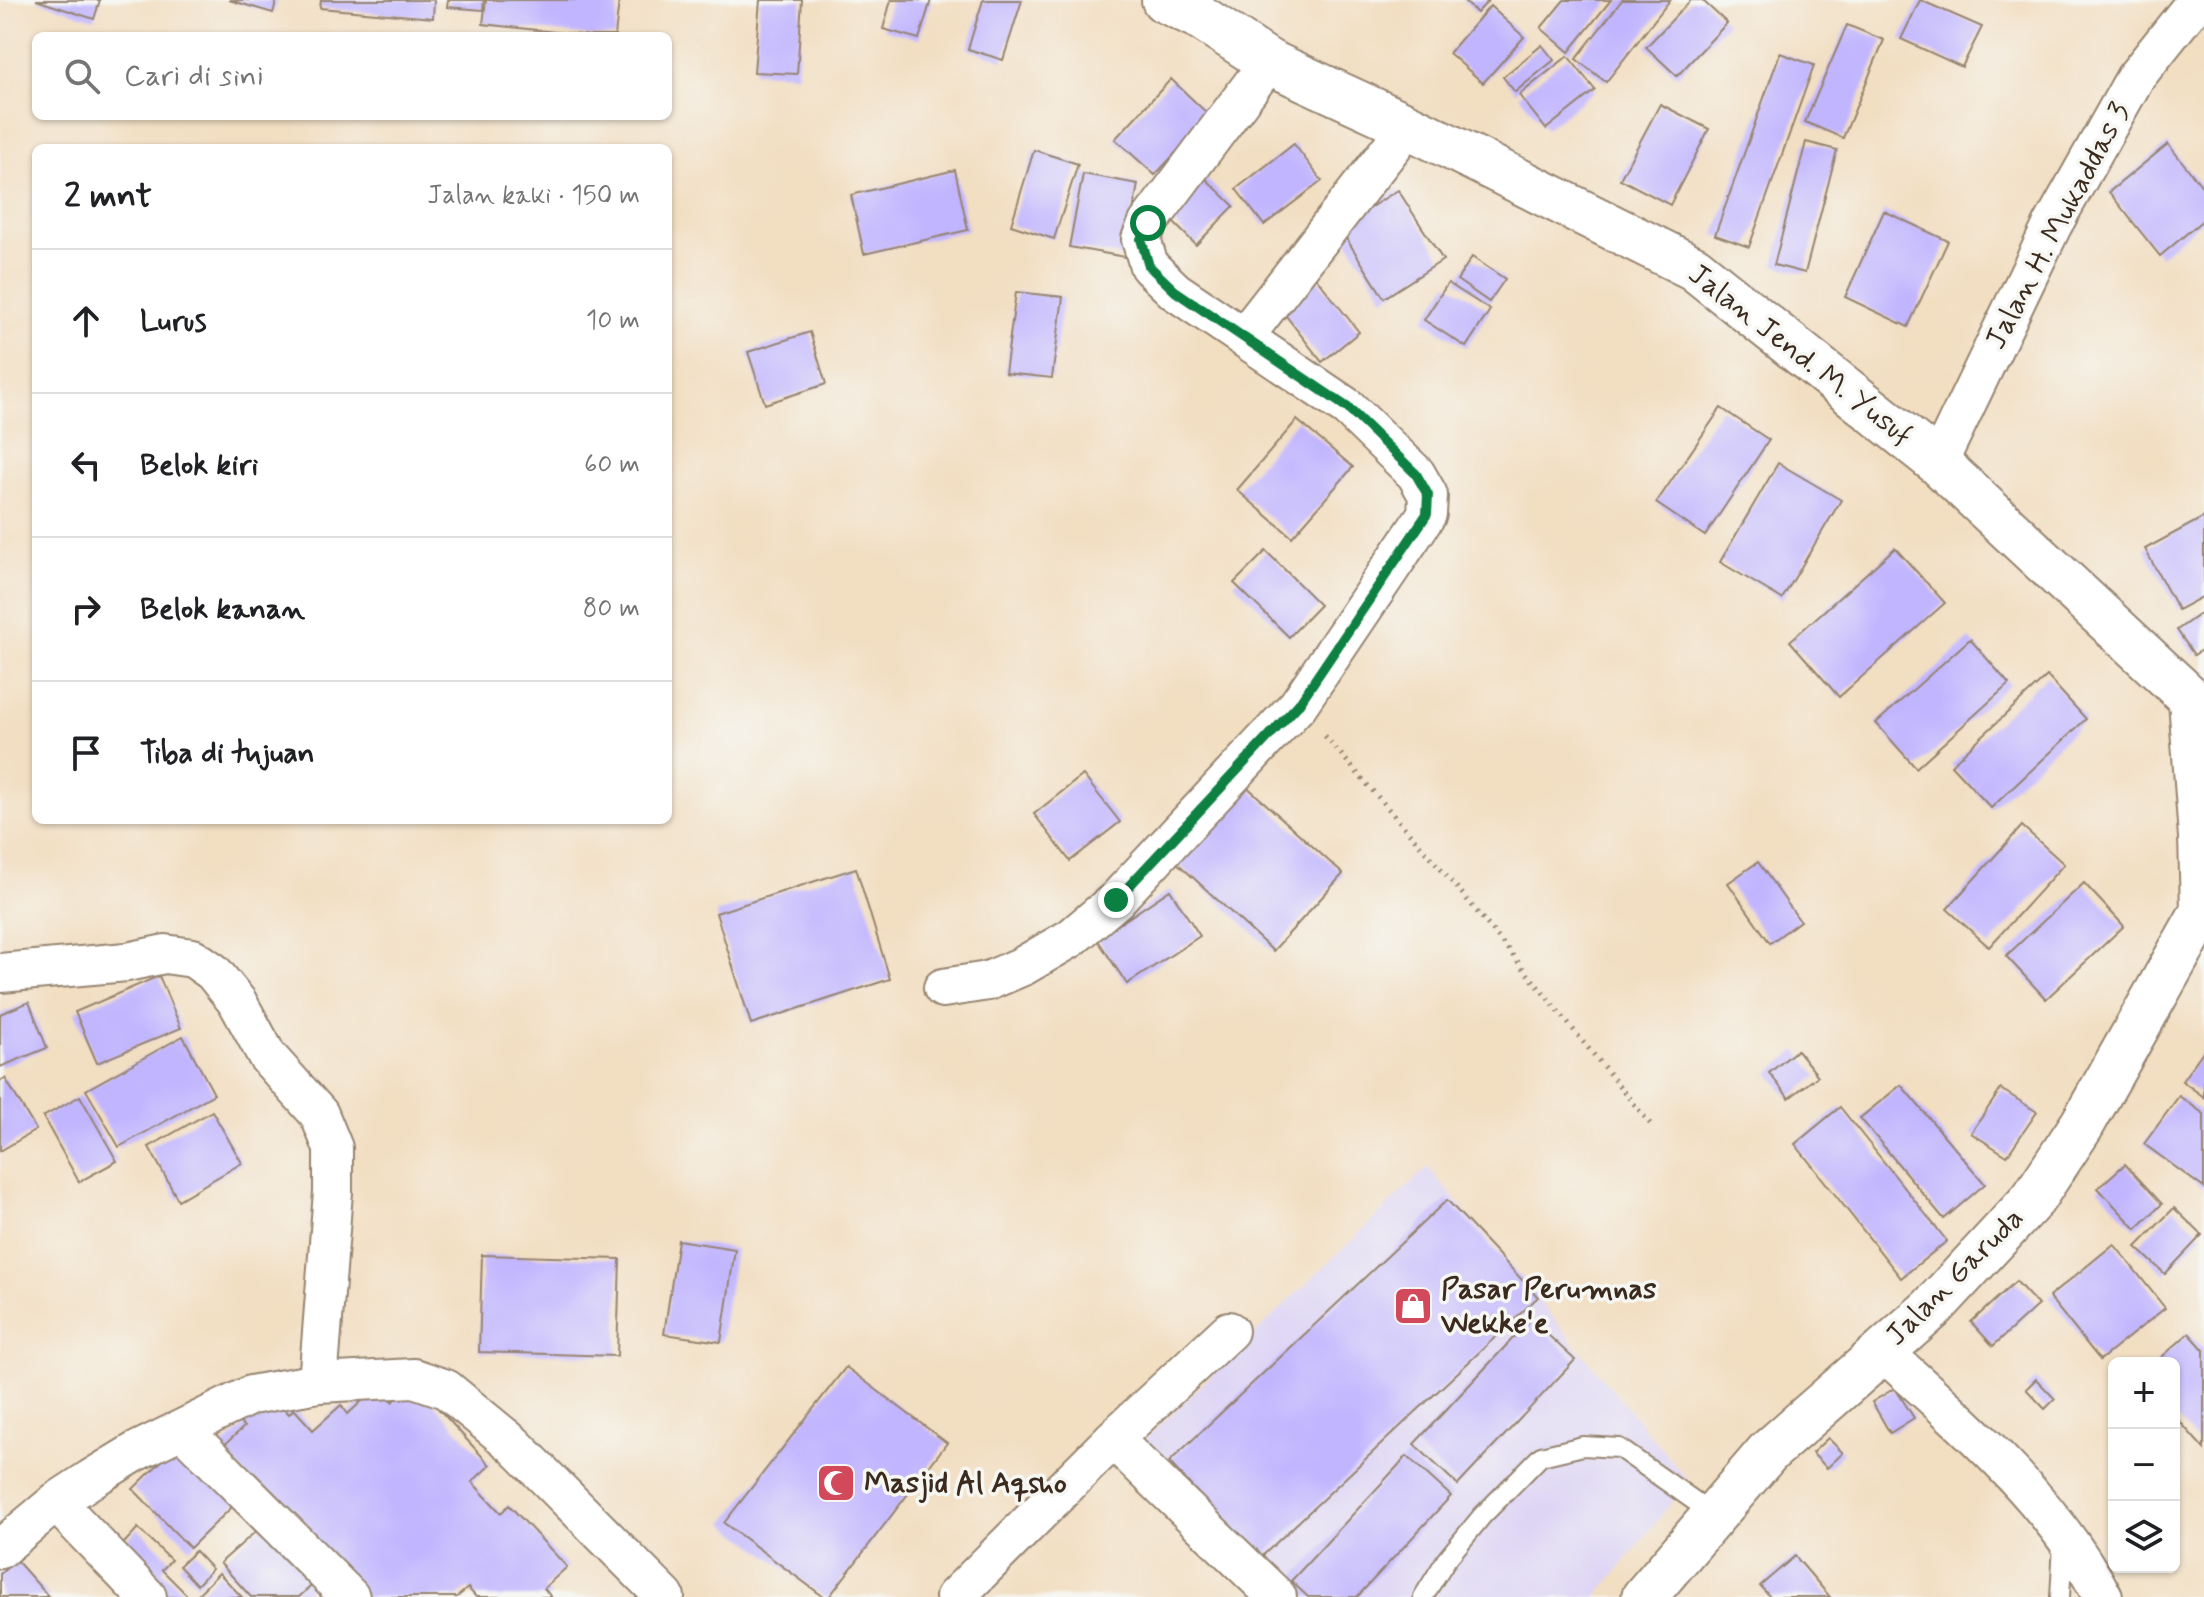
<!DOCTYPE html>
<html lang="id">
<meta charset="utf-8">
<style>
body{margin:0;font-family:Mynerve,sans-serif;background:#f6f6f6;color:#202124}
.controls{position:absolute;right:24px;bottom:24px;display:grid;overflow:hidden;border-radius:12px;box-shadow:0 2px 6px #0004}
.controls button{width:72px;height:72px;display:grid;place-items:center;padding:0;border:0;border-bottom:2px solid #e0e0e0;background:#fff;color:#202124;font:40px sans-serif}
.stop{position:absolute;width:24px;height:24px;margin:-18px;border:6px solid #0b8043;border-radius:50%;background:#fff}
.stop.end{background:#0b8043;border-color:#fff;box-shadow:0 2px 8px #0008}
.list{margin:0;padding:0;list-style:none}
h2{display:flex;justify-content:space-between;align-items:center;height:104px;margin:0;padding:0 32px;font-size:34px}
h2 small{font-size:26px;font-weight:400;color:#757577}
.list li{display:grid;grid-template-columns:52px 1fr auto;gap:24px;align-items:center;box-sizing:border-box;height:144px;padding:0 32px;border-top:2px solid #e0e0e0}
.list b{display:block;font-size:30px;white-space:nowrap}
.list em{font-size:26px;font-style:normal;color:#757577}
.icon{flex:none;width:44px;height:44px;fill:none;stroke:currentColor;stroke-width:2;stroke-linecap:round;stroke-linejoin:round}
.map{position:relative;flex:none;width:2204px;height:1597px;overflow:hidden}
.search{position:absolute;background:#fff;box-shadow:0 2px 6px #0004;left:32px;top:32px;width:640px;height:88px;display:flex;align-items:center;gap:20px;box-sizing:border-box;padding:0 28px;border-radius:12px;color:#757577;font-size:30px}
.panel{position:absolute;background:#fff;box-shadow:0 2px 6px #0004;left:32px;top:144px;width:640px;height:680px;border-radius:12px}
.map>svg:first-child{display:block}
</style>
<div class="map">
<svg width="2204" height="1597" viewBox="0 0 2204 1597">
<rect width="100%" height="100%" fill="#f6f6f2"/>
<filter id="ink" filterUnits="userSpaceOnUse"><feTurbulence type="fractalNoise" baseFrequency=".0125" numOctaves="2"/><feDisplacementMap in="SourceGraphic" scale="16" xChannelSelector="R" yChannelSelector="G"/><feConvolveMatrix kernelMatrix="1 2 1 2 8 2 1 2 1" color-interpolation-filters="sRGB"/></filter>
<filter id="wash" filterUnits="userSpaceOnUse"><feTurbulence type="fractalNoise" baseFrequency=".006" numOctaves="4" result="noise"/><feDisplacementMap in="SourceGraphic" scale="32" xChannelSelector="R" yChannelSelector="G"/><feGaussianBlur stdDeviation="1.8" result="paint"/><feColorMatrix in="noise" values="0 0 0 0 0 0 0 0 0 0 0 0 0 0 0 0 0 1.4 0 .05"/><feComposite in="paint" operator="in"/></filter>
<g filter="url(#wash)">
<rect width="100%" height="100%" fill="#f2dec1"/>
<polygon fill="#ded5f5" points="1428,1167 1688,1481 1597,1597 1302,1597 1139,1445"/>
<g id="blocks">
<g fill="#c1b5ff">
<polygon points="36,0 100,0 94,19"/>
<polygon points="229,0 277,0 273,13"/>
<polygon points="321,0 434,0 433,18 320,8"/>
<polygon points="448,0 484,0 483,10 447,7"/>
<polygon points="486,0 619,0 615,36 591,36 483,24"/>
<polygon points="760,0 802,0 797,74 754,72"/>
<polygon points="891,0 931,0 919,39 883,29"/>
<polygon points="983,0 1022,0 1003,60 968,49"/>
<polygon points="1463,0 1489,0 1477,13"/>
<polygon points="1564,0 1611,0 1569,52 1541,28"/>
<polygon points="1622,0 1670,0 1606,82 1576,59"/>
<polygon points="1691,0 1702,0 1727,23 1677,76 1646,47"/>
<polygon points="1920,0 1982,27 1962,67 1901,39"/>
<polygon points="1490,6 1524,37 1483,83 1449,53"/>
<polygon points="1847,25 1884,40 1843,138 1805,122"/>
<polygon points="1542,45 1554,60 1515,92 1503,77"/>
<polygon points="1780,53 1814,65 1749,247 1715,235"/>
<polygon points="1568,56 1595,90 1546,129 1519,95"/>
<polygon points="1171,79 1210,116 1155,175 1115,139"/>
<polygon points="1660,104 1709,129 1670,205 1620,179"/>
<polygon points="1806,142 1837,150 1805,273 1774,265"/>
<polygon points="1294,144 1322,181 1264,225 1236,189"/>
<polygon points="2168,144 2204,189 2204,219 2160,256 2109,192"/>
<polygon points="1034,150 1078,164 1054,239 1011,225"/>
<polygon points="955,170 968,230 864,254 851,195"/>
<polygon points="1083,174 1138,184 1125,257 1069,247"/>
<polygon points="1203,176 1234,206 1196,245 1165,214"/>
<polygon points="1398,190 1443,260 1384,298 1339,227"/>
<polygon points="1884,211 1948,241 1908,327 1845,297"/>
<polygon points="1472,257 1505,279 1489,302 1457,280"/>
<polygon points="1314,275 1359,332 1322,362 1276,303"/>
<polygon points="1448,283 1490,310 1466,347 1424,320"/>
<polygon points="1016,292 1063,297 1052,378 1005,373"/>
<polygon points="810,332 826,384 765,404 748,352"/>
<polygon points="1721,408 1769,440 1705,536 1656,503"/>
<polygon points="1297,420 1353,467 1292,537 1237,490"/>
<polygon points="1778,463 1841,500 1782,599 1720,562"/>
<polygon points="2204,517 2204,596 2178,610 2145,549"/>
<polygon points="1895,548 1945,603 1839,697 1790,641"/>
<polygon points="1266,551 1320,605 1289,637 1234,583"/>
<polygon points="2204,611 2204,648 2194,655 2177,630"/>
<polygon points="1970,639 2009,684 1916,768 1876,723"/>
<polygon points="2047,676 2086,719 1991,808 1951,765"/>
<polygon points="1083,775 1120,822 1070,861 1034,814"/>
<polygon points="1244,784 1343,874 1273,951 1174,860"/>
<polygon points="2022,826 2064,864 1989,947 1947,909"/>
<polygon points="1758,862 1800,921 1770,943 1728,883"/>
<polygon points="856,868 890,979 751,1024 716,913"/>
<polygon points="2084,883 2124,926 2046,999 2006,956"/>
<polygon points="1170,890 1200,936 1127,984 1097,939"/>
<polygon points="159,976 181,1028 97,1063 75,1012"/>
<polygon points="29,1002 47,1048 0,1067 0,1014"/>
<polygon points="183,1036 214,1094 119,1147 86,1090"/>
<polygon points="1797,1050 1818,1076 1789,1098 1769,1073"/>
<polygon points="2204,1050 2204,1097 2182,1081"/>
<polygon points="5,1078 36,1130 0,1151 0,1081"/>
<polygon points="1901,1085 1985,1184 1944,1219 1860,1118"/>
<polygon points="2001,1089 2037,1112 2007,1156 1971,1133"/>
<polygon points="80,1096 117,1161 79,1182 43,1117"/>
<polygon points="2179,1096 2204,1114 2204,1188 2144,1144"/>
<polygon points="1840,1107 1947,1241 1901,1278 1795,1144"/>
<polygon points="212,1111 242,1163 178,1200 149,1147"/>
<polygon points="2125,1164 2162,1204 2136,1229 2098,1188"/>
<polygon points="1447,1200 1538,1297 1259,1559 1169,1462"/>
<polygon points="2174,1208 2202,1235 2165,1274 2136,1247"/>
<polygon points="678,1240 735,1249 721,1342 664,1334"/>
<polygon points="2114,1244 2165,1308 2100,1360 2049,1297"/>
<polygon points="482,1255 620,1259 617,1356 479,1352"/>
<polygon points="2016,1281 2038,1305 1993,1346 1971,1322"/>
<polygon points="1531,1319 1575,1360 1458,1485 1414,1444"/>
<polygon points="2189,1333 2204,1350 2204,1449 2174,1415 2174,1363 2155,1363"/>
<polygon points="846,1367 947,1443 829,1597 824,1597 724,1523"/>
<polygon points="2036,1379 2055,1399 2045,1409 2026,1389"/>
<polygon points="414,1382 490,1465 472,1482 501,1513 509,1505 567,1567 544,1588 551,1597 476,1597 468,1588 457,1597 358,1597 221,1448 244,1427 237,1420 269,1392 289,1414 294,1409 313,1430 341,1405 348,1414 378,1386 392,1402"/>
<polygon points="1895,1388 1914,1418 1890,1433 1872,1402"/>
<polygon points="1828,1438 1843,1453 1827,1468 1812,1453"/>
<polygon points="179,1444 236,1503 190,1548 133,1489"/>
<polygon points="1407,1456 1451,1496 1357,1597 1308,1597 1291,1581"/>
<polygon points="264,1524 321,1577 299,1597 251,1597 220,1563"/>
<polygon points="138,1528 171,1560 162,1570 189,1597 154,1597 112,1556"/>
<polygon points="195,1551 212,1569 197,1585 179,1566"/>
<polygon points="1795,1556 1830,1597 1770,1597 1760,1586"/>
<polygon points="16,1560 49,1597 0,1597 0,1574"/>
<polygon points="219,1573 242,1597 195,1597"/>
</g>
</g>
</g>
<g filter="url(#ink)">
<use href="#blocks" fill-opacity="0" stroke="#968470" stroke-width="2"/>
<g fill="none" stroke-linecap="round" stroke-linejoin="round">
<g stroke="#968470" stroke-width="22">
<g id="lane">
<polyline points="1423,1597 1446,1560 1482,1516 1541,1456 1583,1446 1619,1448 1713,1514"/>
<polyline points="2060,1597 2063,1544"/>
</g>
</g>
<g stroke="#968470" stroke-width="42">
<g id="street">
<polyline points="1244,337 1408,126"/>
<polyline points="1938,463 2052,226 2135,78 2197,0"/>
<polyline points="0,973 127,962 165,954 193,958 213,972 238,1003 267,1056 319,1114 333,1148 333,1192 318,1383"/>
<polyline points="943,988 988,981 1023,966 1071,938 1116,900 1298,705 1427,514 1428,495 1416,474 1348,408 1175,291 1149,266 1141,239 1148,223 1269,62"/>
<path d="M 1881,1350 C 1963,1424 2051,1498 2103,1597"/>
<polyline points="183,1430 350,1597"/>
<polyline points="1113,1439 1229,1331"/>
<polyline points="56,1502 147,1597"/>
<polyline points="0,1549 56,1502 91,1479 137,1451 251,1395 318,1383 414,1378 446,1389 514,1445 665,1597"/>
<polyline points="955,1597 1113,1439 1277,1597"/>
</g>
</g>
<g stroke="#968470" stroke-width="48">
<g id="highway">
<polyline points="1164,0 1200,17 1269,62 1408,126 1694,268 1938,463 2204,711"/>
<polyline points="2191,700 2201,837 2203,910"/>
<polyline points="1644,1597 1768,1452 1931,1309 2033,1199 2082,1125 2204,909"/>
</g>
</g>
<polyline stroke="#968470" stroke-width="5" stroke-dasharray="2 6" stroke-linecap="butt" points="1325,736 1465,897 1652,1126"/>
<use href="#lane" stroke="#fff" stroke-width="18"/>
<use href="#street" stroke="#fff" stroke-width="38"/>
<use href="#highway" stroke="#fff" stroke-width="44"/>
</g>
</g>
<g fill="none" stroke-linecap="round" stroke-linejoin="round" filter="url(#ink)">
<polyline stroke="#0b8043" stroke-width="10" points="1116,900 1298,705 1427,514 1428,495 1416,474 1348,408 1175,291 1149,266 1141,239 1148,223"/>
</g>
<defs>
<g id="shop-square" transform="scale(2)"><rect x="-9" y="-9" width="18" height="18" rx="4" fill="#d1495b" stroke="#f6f6f2"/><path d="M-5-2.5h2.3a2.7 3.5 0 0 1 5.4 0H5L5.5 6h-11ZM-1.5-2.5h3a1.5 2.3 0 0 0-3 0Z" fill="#fff"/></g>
<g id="mosque-square" transform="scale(2)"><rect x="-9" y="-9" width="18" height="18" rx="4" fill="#d1495b" stroke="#f6f6f2"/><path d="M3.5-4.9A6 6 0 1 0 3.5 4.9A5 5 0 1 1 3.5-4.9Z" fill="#fff"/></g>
</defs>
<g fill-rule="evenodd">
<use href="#shop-square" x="1413" y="1306"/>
<use href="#mosque-square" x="836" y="1483"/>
</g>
<g text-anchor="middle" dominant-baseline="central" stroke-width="7" stroke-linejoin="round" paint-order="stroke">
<g font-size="30" fill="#3b2a1e" stroke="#f6f6f2">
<text transform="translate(2058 226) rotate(-62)">Jalan H. Mukaddas 3</text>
<text transform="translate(1800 355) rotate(38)">Jalan Jend. M. Yusuf</text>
<text transform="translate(1955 1277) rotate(-45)">Jalan Garuda</text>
</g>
<g font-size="30" font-weight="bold" fill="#3b2a1e" stroke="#f6f6f2" text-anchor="start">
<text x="1441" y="1289">Pasar Perumnas<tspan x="1441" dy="34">Wekke'e</tspan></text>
<text x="864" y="1483">Masjid Al Aqsho</text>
</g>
</g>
</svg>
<div class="controls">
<button>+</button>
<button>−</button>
<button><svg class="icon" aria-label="layers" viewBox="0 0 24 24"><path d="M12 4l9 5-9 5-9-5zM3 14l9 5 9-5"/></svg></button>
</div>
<div class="stop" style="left:1148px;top:223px"></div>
<div class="stop end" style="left:1116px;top:900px"></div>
<div class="search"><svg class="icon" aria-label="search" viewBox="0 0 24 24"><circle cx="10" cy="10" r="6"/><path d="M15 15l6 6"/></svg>Cari di sini</div>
<section class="panel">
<h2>2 mnt<small>Jalan kaki · 150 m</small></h2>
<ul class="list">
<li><svg class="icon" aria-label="ahead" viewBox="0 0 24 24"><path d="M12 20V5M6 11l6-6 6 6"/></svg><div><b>Lurus</b></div><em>10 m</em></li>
<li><svg class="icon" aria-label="left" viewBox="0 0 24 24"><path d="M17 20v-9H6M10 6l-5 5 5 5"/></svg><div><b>Belok kiri</b></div><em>60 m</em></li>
<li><svg class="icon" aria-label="right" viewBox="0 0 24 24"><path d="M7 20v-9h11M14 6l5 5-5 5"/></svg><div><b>Belok kanan</b></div><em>80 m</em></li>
<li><svg class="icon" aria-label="arrive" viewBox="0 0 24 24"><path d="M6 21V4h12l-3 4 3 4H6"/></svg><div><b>Tiba di tujuan</b></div></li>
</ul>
</section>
</div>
